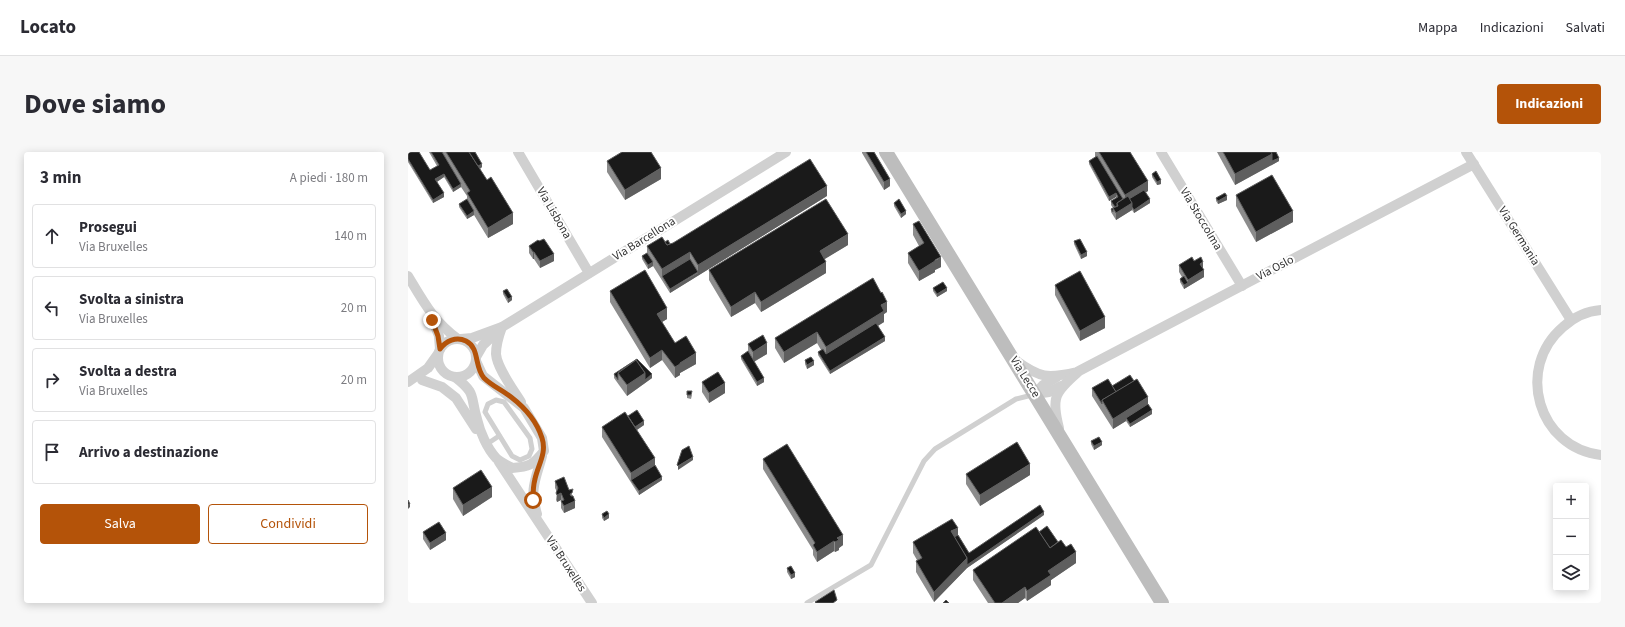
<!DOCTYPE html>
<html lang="it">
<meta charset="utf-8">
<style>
body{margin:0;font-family:"Source Sans 3",sans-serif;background:#f7f7f7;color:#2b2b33}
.controls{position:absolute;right:12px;bottom:12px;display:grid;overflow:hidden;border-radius:4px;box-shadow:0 2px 10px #0003}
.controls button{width:36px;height:36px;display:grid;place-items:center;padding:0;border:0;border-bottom:1px solid #e1e1e2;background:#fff;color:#2b2b33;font:20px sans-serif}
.stop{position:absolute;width:12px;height:12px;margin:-9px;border:3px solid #b45309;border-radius:50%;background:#fff}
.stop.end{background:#b45309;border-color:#fff;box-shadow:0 1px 4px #0008}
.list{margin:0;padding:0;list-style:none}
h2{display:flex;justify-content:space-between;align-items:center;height:52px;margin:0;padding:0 16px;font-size:17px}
h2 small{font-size:13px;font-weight:400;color:#7c7c81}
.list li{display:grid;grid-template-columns:26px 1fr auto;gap:12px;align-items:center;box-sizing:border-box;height:64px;margin:0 8px 8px;padding:0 8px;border:1px solid #e1e1e2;border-radius:4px}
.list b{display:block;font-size:15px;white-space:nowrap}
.list p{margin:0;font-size:13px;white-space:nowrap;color:#7c7c81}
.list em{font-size:13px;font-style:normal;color:#7c7c81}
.actions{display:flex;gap:8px;padding:12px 16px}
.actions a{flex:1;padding:9px 0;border:1px solid #b45309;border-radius:4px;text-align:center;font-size:14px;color:#b45309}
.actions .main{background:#b45309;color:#fff}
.icon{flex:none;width:22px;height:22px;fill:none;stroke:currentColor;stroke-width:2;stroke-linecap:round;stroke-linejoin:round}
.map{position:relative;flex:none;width:1193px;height:451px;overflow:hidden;border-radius:4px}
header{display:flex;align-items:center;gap:24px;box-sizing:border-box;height:56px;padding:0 20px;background:#fff;border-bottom:1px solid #e1e1e2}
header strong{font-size:19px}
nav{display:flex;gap:22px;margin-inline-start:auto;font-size:14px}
.intro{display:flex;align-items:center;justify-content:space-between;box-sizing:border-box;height:96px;padding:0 24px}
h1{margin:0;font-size:28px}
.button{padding:10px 18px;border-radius:4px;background:#b45309;color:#fff;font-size:14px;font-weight:700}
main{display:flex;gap:24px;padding:0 24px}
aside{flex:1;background:#fff;border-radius:4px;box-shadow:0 2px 10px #0003}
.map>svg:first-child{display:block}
</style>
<header>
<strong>Locato</strong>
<nav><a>Mappa</a><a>Indicazioni</a><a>Salvati</a></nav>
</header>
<div class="intro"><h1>Dove siamo</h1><a class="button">Indicazioni</a></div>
<main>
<aside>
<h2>3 min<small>A piedi · 180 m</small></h2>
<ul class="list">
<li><svg class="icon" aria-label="ahead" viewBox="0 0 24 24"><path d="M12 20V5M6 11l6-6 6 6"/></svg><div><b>Prosegui</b><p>Via Bruxelles</p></div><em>140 m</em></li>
<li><svg class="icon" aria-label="left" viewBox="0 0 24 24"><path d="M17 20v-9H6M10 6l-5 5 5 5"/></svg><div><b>Svolta a sinistra</b><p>Via Bruxelles</p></div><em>20 m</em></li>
<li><svg class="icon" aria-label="right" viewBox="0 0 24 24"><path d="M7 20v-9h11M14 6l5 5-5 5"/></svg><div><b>Svolta a destra</b><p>Via Bruxelles</p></div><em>20 m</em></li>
<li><svg class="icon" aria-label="arrive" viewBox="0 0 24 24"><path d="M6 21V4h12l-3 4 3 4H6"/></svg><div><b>Arrivo a destinazione</b></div></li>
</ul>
<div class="actions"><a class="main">Salva</a><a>Condividi</a></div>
</aside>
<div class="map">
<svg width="1193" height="451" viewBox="0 0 1193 451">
<rect width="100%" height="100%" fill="#fff"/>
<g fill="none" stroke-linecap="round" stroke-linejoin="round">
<g stroke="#d0d0d0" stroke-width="5">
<polygon points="88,248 96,250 122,286 124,297 121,304 112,308 104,304 77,260 80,252"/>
<polyline points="79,292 91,284"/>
<polyline points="399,451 463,413 516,309 527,297 608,247 624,243"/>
</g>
<g stroke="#d0d0d0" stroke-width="10">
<polyline points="110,0 181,121"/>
<polyline points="753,0 834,134"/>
<polyline points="1058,0 1163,168"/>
<path d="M 0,124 C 15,149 26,170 50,187"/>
<path d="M 1193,158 C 1179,159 1165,166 1155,175 C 1107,216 1130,296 1193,303"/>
<polyline points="24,166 31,184 32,197"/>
<path d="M 94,175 C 91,183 88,193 88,202 C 89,216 105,237 113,250"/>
<circle cx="49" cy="206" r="19"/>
<polyline points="53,187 64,186 94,175 378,0"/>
<polyline points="68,205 75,193 90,179"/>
<path d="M 607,208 C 632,226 639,227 669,220 L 1066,12"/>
<path d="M 47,225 C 69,242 62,244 69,267 C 72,280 79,296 88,306 C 92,310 99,313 104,316 C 121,315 125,313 136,299 L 134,286 L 116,256 L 75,224 L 68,209"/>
<polyline points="14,228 34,235 48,246 68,277"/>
<polyline points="0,230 20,216 30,202"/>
<polyline points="627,242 635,233 649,225"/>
<polyline points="627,242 641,240 653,234"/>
<path d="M 651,276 C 643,246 647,240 669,221"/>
<polyline points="91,310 184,451"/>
<path d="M 129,362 C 121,337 128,327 134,304"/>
</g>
<polyline stroke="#bdbdbd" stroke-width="14" points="478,0 754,451"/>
</g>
<g fill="#8c8c8c">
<polygon points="0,0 22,18 29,14 21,0 67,0 74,15 72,17 105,72 80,86 66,63 59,67 51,55 51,52 59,47 59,44 53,35 45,40 36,25 29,30 36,45 25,51 0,10"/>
<polygon points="454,0 466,0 482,34 476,38 454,1"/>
<polygon points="687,0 722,0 740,39 738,40 742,51 726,61 724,58 708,68 703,60 703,57 705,56 703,53 703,49 708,46 708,45 701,49 681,12 681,9 687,5"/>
<polygon points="809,0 868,0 871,9 827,33"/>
<polygon points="199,9 253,27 217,48 199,20"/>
<polygon points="744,22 753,32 749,33 744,25"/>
<polygon points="828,43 885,70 848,90 828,54"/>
<polygon points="419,44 262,141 245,114 240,117 234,107 234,104 239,101 239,94 262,92"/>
<polygon points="808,46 819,48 810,52 808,49"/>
<polygon points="486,51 498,62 493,66 486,54"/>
<polygon points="505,72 533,115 527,118 527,120 511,129 500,111 500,101 511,94 505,83"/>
<polygon points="666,89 679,104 673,107 666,92"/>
<polygon points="440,93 416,107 418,121 353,160 347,151 323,165 301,128 301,118"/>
<polygon points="121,94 146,109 132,116 126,107 125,107 121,101"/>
<polygon points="786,109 795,117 796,125 776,137 772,130 772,127 774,125 771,120 771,113"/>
<polygon points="647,133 697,176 672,189 647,143"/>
<polygon points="525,136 539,139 529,145 525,139"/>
<polygon points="95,139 104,148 100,151 95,142"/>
<polygon points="202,139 259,167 254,170 267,191 288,212 272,221 272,223 267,226 254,208 242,216 202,150"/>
<polygon points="479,160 476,162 476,170 470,174 477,189 422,222 410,203 410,200 413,198 409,191 376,211 367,196 367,186"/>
<polygon points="340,192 359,202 346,210 356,230 349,234 333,207 333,204 340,199"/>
<polygon points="229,207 244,226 219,244 206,226 206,222"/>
<polygon points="397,208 406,213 399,217 397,212"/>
<polygon points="294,230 317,241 301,251 294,240"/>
<polygon points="704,234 740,252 744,262 722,275 718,269 705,277 684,244 684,236"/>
<polygon points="279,243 284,243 283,247 279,246"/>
<polygon points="236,273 229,278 254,328 231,343 194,285 194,275"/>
<polygon points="683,289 694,293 686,298 683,292"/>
<polygon points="355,307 435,393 431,396 431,398 427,400 426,399 409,410 405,403 405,398 355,317"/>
<polygon points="558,322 622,323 572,354 558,332"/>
<polygon points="147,329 161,338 165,344 167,356 156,361 153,356 153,348 149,350 148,348 149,340 147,336"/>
<polygon points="45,336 84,345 55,364 45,347"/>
<polygon points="194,362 201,366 196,369 194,366"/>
<polygon points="636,363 559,416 526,450 508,420 508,409 509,408 505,401 505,390 550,383 561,401"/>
<polygon points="15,380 38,388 22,398 15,387"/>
<polygon points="631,380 650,390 668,411 643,428 643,433 619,449 617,446 610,451 580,451 565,428 565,418"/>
<polygon points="379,416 387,425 383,427 379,420"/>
</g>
<g fill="#5f5f5f">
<polygon points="864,2 871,6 871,9 827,33 827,22"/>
<polygon points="74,12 74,15 67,20 67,16"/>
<polygon points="253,16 253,27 217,48 217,38"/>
<polygon points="36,22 36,25 27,31 27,27"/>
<polygon points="482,27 482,34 476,38 476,30"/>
<polygon points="753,28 753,32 749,33 749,30"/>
<polygon points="740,29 740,39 722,50 724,51 724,58 708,68 708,61 717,50 717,43"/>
<polygon points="53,32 53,35 45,40 45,37"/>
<polygon points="419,34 419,44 262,141 262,137 290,121 290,113"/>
<polygon points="36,41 36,45 25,51 25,48"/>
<polygon points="708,41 708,45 701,49 701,45"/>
<polygon points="819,44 819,48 810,52 810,49"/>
<polygon points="742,47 742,51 726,61 726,58"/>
<polygon points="66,59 66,63 59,67 59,64"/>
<polygon points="498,59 498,62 493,66 493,62"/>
<polygon points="885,59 885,70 848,90 848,80"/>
<polygon points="105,61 105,72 80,86 80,76"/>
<polygon points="440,82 440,93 412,110 412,99"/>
<rect x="125" y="100" width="1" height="7"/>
<polygon points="282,100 282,111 254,124 254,128 254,117"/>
<polygon points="679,100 679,104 673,107 673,103"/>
<polygon points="146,102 146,109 132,116 132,109"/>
<polygon points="533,105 533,115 527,118 527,120 511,129 511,119"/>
<polygon points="245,110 245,114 240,117 240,113"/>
<polygon points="418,110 418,121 353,160 353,150"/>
<polygon points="795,110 795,117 792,112"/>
<polygon points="796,118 796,125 776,137 776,133 780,131 780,128"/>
<polygon points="539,136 539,139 529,145 529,142"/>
<polygon points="347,140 347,151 323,165 323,155"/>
<polygon points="104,145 104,148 100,151 100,147"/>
<polygon points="479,150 479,160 476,162 476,170 418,205 418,195 473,153"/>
<polygon points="259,156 259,167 249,173 249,162"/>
<polygon points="697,165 697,176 672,189 672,179"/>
<polygon points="409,180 409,191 376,211 376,200"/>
<polygon points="477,185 477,189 422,222 422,219"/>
<polygon points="359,191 359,202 345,210 345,200"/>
<polygon points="254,198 254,208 242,216 242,206"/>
<polygon points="288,201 288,212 272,221 272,223 267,226 267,215 272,211"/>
<polygon points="406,209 406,213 399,217 399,213"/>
<polygon points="237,221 244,222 244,226 219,244 219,233"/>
<polygon points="356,226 356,230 349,234 349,230"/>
<polygon points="317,231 317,241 301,251 301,241"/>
<polygon points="740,245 740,256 718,266 718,269 705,277 705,267"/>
<polygon points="744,258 744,262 722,275 722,272"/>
<polygon points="236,269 236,273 224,281 224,277"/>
<polygon points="694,290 694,293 686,298 686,294"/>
<polygon points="285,305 285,308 270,318 270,314"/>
<polygon points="247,306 247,316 223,328 223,331 223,321"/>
<polygon points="622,312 622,323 572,354 572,343"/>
<polygon points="254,325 254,328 231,343 231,339"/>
<polygon points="84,335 84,345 55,364 55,353"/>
<polygon points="153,341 153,348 149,350 149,343"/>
<polygon points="167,349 167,356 156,361 156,354"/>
<polygon points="2,352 2,355 0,357 0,353"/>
<polygon points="636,360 636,363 559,416 526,450 526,440 559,406"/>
<polygon points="201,362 201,366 196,369 196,366"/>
<polygon points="550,376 550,386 545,389 543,379"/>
<polygon points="38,381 38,388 22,398 22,391"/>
<polygon points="435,383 435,393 431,396 431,398 427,400 427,390 429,386"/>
<polygon points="426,389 426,399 409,410 409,400"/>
<polygon points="668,400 668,411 643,428 643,433 619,449 619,439 640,419"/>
<polygon points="387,421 387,425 383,427 383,423"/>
<polygon points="617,435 617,446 610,451 594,451"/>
</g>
<g fill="#1a1a1a" stroke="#5f5f5f">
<polygon points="0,0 11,0 22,18 31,13 23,0 34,0 53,32 45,37 36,22 27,27 36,41 25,48 0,7"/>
<polygon points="38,0 61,0 79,28 83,25 105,61 80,76 59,41 62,39"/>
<polygon points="61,0 67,0 74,12 70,14"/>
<polygon points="214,0 243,0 253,16 217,38 199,9"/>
<polygon points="458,0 466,0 482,27 476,30"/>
<polygon points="691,0 722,0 740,29 717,43"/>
<polygon points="815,0 863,0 864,2 827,22"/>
<polygon points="863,0 868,0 871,6 864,9 864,2"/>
<polygon points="689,4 715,47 709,51 709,54 705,56 705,60 703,57 707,55 703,49 710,45 708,41 701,45 681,9"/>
<polygon points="402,7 419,34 290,113 282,100 254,117 239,94 254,85 259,93 265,91"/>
<polygon points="748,19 753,28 749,30 744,22"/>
<polygon points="864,23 885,59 848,80 828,43"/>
<polygon points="736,38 742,47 726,58 724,55 724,51 721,47"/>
<polygon points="817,41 819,44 810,49 808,46"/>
<polygon points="720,44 724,51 708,61 705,56 710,54 709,51"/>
<polygon points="59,47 66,59 59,64 51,52"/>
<polygon points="418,47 440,82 412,99 418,110 353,150 347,140 323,155 301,118"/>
<polygon points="491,47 498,59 493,62 486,51"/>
<polygon points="511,69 533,105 527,108 527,109 511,119 500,101 516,91 505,72"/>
<polygon points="136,87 146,102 132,109 126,100 125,100 121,94 130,88 131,89"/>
<polygon points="672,87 679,100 673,103 666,89"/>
<polygon points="260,88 262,92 259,93 257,90"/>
<polygon points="239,101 245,110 240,113 234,104"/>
<polygon points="784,105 786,109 793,105 795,110 792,112 796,118 780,128 771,113"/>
<polygon points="282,107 290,120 262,137 254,124"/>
<polygon points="237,118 259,156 249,162 267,191 278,184 288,201 272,211 272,212 267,215 254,198 242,206 202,139"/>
<polygon points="672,119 697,165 672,179 647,133"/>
<polygon points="776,124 780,131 776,133 772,127"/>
<polygon points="465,126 473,141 474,140 479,150 473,153 476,159 418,195 409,180 376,200 367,186"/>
<polygon points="535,130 539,136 529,142 525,136"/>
<polygon points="99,137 104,145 100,147 95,139"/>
<polygon points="468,171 477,185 422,219 410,200 415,197 418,202"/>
<polygon points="355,183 359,191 345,200 340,192"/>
<polygon points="340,199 356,226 349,230 333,204"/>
<polygon points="403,205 406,209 399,213 397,208"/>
<polygon points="229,207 244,222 237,228 237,221 228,208 210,221 210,228 206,222"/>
<polygon points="228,208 237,221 219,233 210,221"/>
<polygon points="310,220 317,231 301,241 294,230"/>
<polygon points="722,223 726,229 708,240 704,234"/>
<polygon points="700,227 708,240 694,248 694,252 684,236"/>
<polygon points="729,227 740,245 705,267 694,248"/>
<polygon points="279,239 284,239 283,243 279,243"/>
<polygon points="740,252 744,258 722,272 718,266"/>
<polygon points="229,258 236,269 227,275 220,264"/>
<polygon points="217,260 247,306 223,321 194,275"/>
<polygon points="691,285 694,290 686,294 683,289"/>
<polygon points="609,290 622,312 572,343 558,322"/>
<polygon points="379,292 435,383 429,386 431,388 427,390 426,389 409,400 405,393 407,391 355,307"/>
<polygon points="281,294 285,305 270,314 269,313 274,298"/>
<polygon points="247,313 254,325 231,339 223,328"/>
<polygon points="73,318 84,335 55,353 45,336"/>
<polygon points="156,325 161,338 165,337 164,341 162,342 163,344 165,344 167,349 156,354 153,349 156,348 153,341 149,343 148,341 150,336 147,329"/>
<polygon points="0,348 2,352 0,353"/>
<polygon points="632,353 636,360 559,413 559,406 546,385 550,383 561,401"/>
<polygon points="199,359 201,362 196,366 194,362"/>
<polygon points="544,367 550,376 543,379 559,406 526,440 508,409 514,406 505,390"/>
<polygon points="31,370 38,381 22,391 15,380"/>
<polygon points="639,374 650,390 642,396 631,380"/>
<polygon points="628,375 642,396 653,388 658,395 663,392 668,400 640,419 643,423 619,439 617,435 594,451 587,451 565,418"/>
<polygon points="383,414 387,421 383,423 379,416"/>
<polygon points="426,438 429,448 425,451 408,451 407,450"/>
<polygon points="538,448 541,451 535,451"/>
</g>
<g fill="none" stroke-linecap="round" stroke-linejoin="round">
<path stroke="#b45309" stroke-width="5" d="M 24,168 L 30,184 L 32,197 C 38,189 48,184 58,189 C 72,196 66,215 76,226 C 84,234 94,238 103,245 C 116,255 129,270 134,286 C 139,301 130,313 127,327 C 125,334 125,341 125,348"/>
</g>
<g text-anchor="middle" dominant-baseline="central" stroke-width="4" stroke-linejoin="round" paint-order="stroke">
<g font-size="12" fill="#333" stroke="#fff">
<text transform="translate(146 61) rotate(60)">Via Lisbona</text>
<text transform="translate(793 67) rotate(59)">Via Stoccolma</text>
<text transform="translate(1111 84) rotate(58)">Via Germania</text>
<text transform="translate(236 87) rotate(-32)">Via Barcellona</text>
<text transform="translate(867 116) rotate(-28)">Via Oslo</text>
<text transform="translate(617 225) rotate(58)">Via Lecce</text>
<text transform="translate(158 412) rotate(57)">Via Bruxelles</text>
</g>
</g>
</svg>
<div class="controls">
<button>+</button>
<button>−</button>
<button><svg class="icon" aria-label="layers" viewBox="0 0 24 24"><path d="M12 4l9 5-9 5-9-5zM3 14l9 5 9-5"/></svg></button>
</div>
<div class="stop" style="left:125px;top:348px"></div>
<div class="stop end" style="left:24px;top:168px"></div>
</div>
</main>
